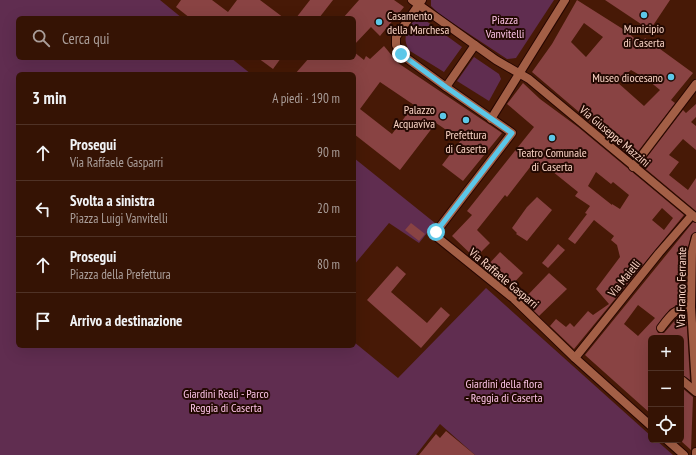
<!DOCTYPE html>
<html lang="it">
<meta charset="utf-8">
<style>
body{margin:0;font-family:"PT Sans Narrow",sans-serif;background:#3d1c0e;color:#f1f3f6}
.controls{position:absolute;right:12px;bottom:12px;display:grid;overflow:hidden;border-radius:6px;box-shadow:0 4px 16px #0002}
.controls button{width:36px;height:36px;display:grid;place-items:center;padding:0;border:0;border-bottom:1px solid #4f3226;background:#351304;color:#f1f3f6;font:20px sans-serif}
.stop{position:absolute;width:12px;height:12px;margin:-9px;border:3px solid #5cc7e8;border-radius:50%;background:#fff}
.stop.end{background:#5cc7e8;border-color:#fff;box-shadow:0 1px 4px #0008}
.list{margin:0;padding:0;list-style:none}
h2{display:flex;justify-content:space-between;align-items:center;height:52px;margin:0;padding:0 16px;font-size:17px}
h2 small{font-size:13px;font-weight:400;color:#aa9e9a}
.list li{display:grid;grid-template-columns:26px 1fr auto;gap:12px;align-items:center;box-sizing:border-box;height:56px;padding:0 16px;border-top:1px solid #4f3226}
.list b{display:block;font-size:15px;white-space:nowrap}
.list p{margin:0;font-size:13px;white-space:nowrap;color:#aa9e9a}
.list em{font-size:13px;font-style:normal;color:#aa9e9a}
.icon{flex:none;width:22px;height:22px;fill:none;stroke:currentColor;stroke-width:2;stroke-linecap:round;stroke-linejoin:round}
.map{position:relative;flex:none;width:696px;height:455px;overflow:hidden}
.search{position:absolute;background:#351304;box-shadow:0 4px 16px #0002;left:16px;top:16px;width:340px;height:44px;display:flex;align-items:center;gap:10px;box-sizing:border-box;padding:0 14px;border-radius:6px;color:#aa9e9a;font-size:15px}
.panel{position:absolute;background:#351304;box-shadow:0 4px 16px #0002;left:16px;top:72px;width:340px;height:276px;border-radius:6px}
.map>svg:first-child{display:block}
</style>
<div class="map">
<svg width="696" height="455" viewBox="0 0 696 455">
<rect width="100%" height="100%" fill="#471906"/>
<g fill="#602d50">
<polygon points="0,0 160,0 182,18 18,18 18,58 231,58 251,74 18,74 18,346 354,346 354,342 398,378 486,288 651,436 651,440 656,440 673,455 475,455 440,424 416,455 0,455"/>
<polygon points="431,0 554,0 516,58 507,59 439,14 431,6"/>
<path d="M 418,15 L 462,47 L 444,72 L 410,51 C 400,37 409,27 418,15 Z"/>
<polygon points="474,57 499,74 501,79 489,101 457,81"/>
<polygon points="354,158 435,223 419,243 389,223 354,265"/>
</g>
<g fill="#894343" fill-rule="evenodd">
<polygon points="181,0 212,0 228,12 237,0 260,0 284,18 190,18 176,7"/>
<polygon points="310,0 333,0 319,18 296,18"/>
<polygon points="359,0 394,0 404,7 380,36 371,27 354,45 354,18 343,18"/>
<path d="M 577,0 L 626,31 L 641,44 L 645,38 L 693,73 L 671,100 L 675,103 L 633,158 L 532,72 L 552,44 ZM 584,23 L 603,37 L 586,57 L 571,42 ZM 631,70 L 648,80 L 660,90 L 644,106 L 617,82 Z"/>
<polygon points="605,0 670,0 650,30"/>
<path d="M 384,46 L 398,63 L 502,133 L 463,181 L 442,165 L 461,140 L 436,123 L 400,170 L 354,134 L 354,74 L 295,74 L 309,58 L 354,58 L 354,52 L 364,60 L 366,56 L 370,59 ZM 380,82 L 414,105 L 392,134 L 360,109 Z"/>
<polygon points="258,58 281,58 273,69"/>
<path d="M 523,83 L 540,99 L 578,127 L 684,215 L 574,349 L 550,326 L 556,319 L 566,327 L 570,323 L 574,327 L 588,311 L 593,315 L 609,304 L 596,289 L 620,257 L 617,245 L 611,240 L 614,236 L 594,220 L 575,244 L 568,239 L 587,214 L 585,213 L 590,206 L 575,196 L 578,192 L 542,163 L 537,171 L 531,166 L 507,197 L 505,195 L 477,230 L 490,243 L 475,258 L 452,236 L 472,215 L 467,211 L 534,127 L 507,104 ZM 596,172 L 611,184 L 613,182 L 629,195 L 620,209 L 612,204 L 612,205 L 588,186 ZM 662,208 L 673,218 L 664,230 L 652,220 Z"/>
<polygon points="696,104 696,117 691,122 696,126 696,150 683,139 669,155 679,162 669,175 688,190 696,178 696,211 641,165 683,110 686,113"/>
<polygon points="537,197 552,210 527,241 516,234 517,233 512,228 527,207"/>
<path d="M 693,222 L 696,223 L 696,232 L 691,235 L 687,251 L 686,302 L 670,309 L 656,328 L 658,333 L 664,333 L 677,318 L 686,313 L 690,380 L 684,376 L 681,376 L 681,338 L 651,338 L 651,414 L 585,355 ZM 638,305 L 655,318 L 638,336 L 624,324 Z"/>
<polygon points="411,223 425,234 419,241 405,230"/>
<polygon points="558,244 565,250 548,268 542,263"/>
<polygon points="500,252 523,273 510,287 487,266"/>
<polygon points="397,266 406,274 391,292 427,323 441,307 450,315 421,348 367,300"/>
<polygon points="549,273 567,289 539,316 523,300"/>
<polygon points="681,387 693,397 691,450 681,441"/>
<polygon points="446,431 475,455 419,455 436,434 440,438"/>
</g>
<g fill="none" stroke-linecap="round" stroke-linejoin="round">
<g stroke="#260600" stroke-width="10">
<g id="street">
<polyline points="412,0 496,60 529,79 696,218"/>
<polyline points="422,0 396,37 396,45 401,54 446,87 512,133 436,232 437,237 514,299 575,358 651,426"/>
<polyline points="446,87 475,45"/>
<polyline points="491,119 565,0"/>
<polyline points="633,167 696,84"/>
<polyline points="696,237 692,252 691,307 696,387"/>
<path d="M 661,328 C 670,316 675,308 691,307"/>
<polyline points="575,358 659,253 692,215"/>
<polyline points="683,381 696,392"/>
<polyline points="667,440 684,455"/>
<polyline points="696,455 696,452"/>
</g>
</g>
<use href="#street" stroke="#a35f46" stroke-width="8"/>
</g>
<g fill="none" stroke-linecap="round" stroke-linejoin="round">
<polyline stroke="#5cc7e8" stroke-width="5" points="401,54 446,87 512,133 436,232"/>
</g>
<g fill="#5cc7e8" stroke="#230902" stroke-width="1.5">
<circle cx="644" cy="15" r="4"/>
<circle cx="379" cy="22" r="4"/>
<circle cx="671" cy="77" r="4"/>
<circle cx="443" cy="116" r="4"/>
<circle cx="466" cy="120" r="4"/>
<circle cx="552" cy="138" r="4"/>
</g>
<g text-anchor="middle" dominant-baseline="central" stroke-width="4" stroke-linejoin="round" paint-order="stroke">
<g font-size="12" fill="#fbd5c6" stroke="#230902">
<text x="387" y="15" text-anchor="start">Casamento<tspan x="387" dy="14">della Marchesa</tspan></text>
<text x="644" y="28">Municipio<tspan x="644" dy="14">di Caserta</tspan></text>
<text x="663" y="77" text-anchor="end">Museo diocesano</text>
<text x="435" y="109" text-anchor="end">Palazzo<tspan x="435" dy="14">Acquaviva</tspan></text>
<text x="466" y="134">Prefettura<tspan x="466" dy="14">di Caserta</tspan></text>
<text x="552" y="152">Teatro Comunale<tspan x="552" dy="14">di Caserta</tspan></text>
</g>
<g font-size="12" fill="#fbc2e5" stroke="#230902">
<text x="505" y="19">Piazza<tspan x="505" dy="14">Vanvitelli</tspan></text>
<text x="504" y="383">Giardini della flora<tspan x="504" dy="14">- Reggia di Caserta</tspan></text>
<text x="226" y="393">Giardini Reali - Parco<tspan x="226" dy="14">Reggia di Caserta</tspan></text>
</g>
<g font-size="12" fill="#fbd5c6" stroke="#230902">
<text transform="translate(615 136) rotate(40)">Via Giuseppe Mazzini</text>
<text transform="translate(504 278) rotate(40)">Via Raffaele Gasparri</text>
<text transform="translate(624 278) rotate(-51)">Via Maielli</text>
<text transform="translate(681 287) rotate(-89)">Via Franco Ferrante</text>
</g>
</g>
</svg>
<div class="controls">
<button>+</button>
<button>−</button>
<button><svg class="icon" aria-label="locate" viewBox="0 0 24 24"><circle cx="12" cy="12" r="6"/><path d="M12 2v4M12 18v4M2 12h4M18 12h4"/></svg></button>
</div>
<div class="stop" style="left:436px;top:232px"></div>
<div class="stop end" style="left:401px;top:54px"></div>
<div class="search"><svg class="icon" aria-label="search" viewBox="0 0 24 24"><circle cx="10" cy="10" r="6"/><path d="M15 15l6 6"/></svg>Cerca qui</div>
<section class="panel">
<h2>3 min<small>A piedi · 190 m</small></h2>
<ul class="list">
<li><svg class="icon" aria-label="ahead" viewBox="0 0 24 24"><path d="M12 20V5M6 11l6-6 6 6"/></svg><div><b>Prosegui</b><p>Via Raffaele Gasparri</p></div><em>90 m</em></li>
<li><svg class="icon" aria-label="left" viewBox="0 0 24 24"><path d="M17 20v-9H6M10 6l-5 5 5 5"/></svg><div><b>Svolta a sinistra</b><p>Piazza Luigi Vanvitelli</p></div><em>20 m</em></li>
<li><svg class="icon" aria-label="ahead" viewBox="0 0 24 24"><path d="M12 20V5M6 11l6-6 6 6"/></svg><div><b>Prosegui</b><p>Piazza della Prefettura</p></div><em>80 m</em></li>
<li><svg class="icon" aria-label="arrive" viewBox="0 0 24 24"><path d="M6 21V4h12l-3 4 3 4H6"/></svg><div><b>Arrivo a destinazione</b></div></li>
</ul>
</section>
</div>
